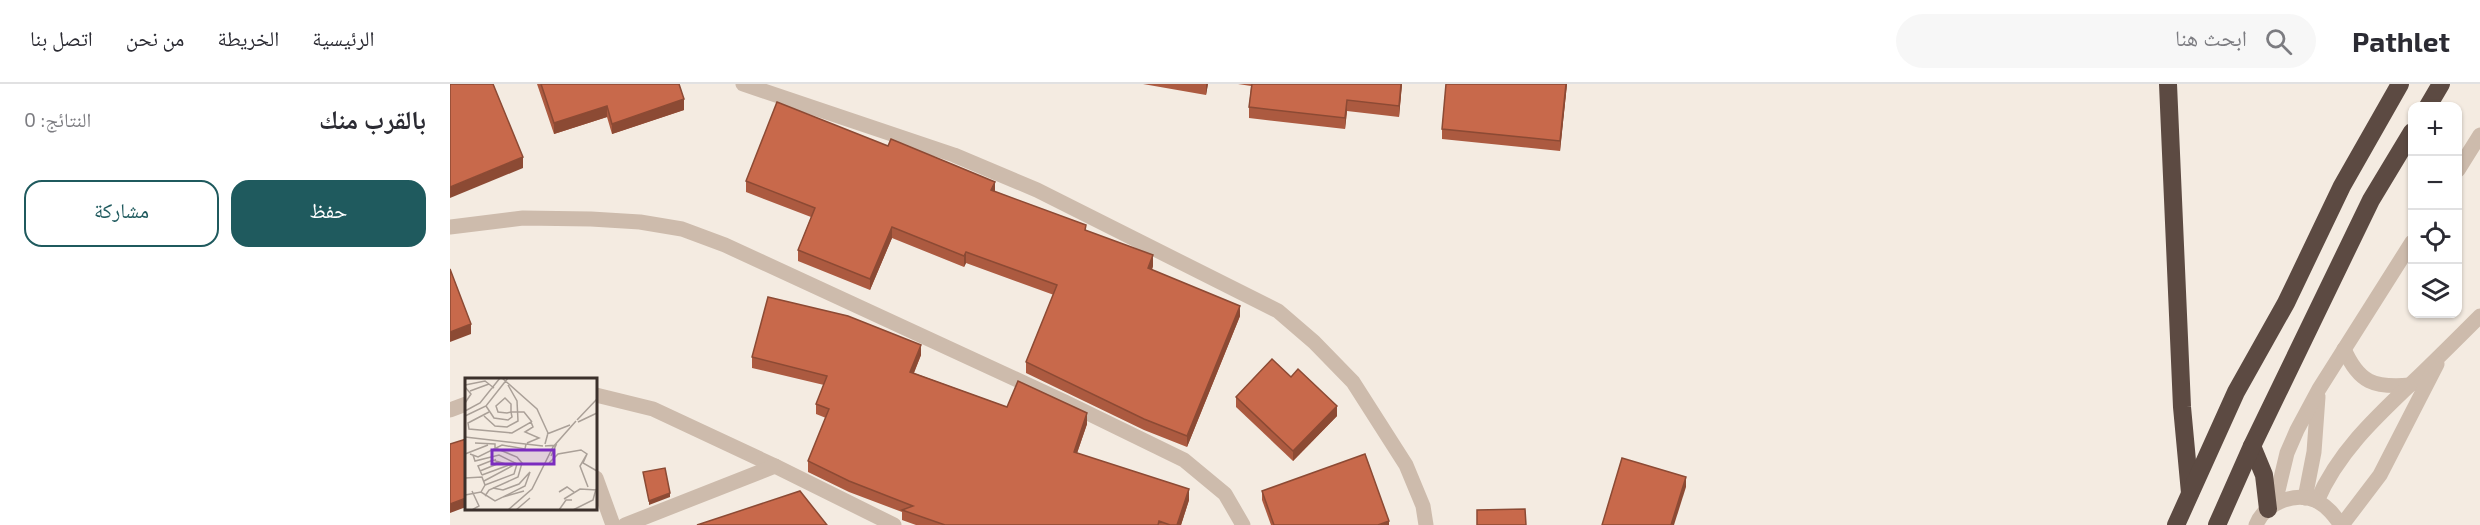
<!DOCTYPE html>
<html lang="ar">
<meta charset="utf-8">
<style>
body{margin:0;font-family:"Exo 2","Noto Naskh Arabic",sans-serif;background:#f7f7f7;color:#2b2b33;direction:rtl}
.controls{position:absolute;right:18px;top:18px;display:grid;overflow:hidden;border-radius:12px;box-shadow:0 2px 4px #0004}
.controls button{width:54px;height:54px;display:grid;place-items:center;padding:0;border:0;border-bottom:2px solid #e1e1e2;background:#fff;color:#2b2b33;font:30px sans-serif}
.list{margin:0;padding:0;list-style:none}
h2{display:flex;justify-content:space-between;align-items:center;height:78px;margin:0;padding:0 24px;font-size:26px}
h2 small{font-size:20px;font-weight:400;color:#7c7c81}
.actions{display:flex;gap:12px;padding:18px 24px}
.actions a{flex:1;padding:14px 0;border:2px solid #1f5a5e;border-radius:18px;text-align:center;font-size:21px;color:#1f5a5e}
.actions .main{background:#1f5a5e;color:#fff}
.icon{flex:none;width:33px;height:33px;fill:none;stroke:currentColor;stroke-width:2;stroke-linecap:round;stroke-linejoin:round}
.map{position:relative;flex:none;width:2030px;height:441px;overflow:hidden;direction:ltr}
header{display:flex;align-items:center;gap:36px;box-sizing:border-box;height:84px;padding:0 30px;background:#fff;border-bottom:2px solid #e1e1e2}
header strong{font-size:28px}
nav{display:flex;gap:33px;margin-inline-start:auto;font-size:21px}
.search{width:420px;height:54px;background:#f7f7f7;display:flex;align-items:center;gap:15px;box-sizing:border-box;padding:0 21px;border-radius:33px;color:#7c7c81;font-size:22px}
main{display:flex}
aside{flex:1;background:#fff}
.map>svg:first-child{display:block}
</style>
<header>
<strong>Pathlet</strong>
<div class="search"><svg class="icon" aria-label="search" viewBox="0 0 24 24"><circle cx="10" cy="10" r="6"/><path d="M15 15l6 6"/></svg>ابحث هنا</div>
<nav><a>الرئيسية</a><a>الخريطة</a><a>من نحن</a><a>اتصل بنا</a></nav>
</header>
<main>
<div class="map">
<svg width="2030" height="441" viewBox="0 0 2030 441">
<rect width="100%" height="100%" fill="#f4ebe1"/>
<g fill="none" stroke-linecap="round" stroke-linejoin="round">
<g stroke="#cdbbac" stroke-width="15">
<polyline points="293,0 504,71 587,106 828,227 864,258 903,298 956,381 973,422 976,441"/>
<polyline points="2008,86 2030,51"/>
<polyline points="0,143 73,134 141,135 190,138 232,145 275,161 615,318 734,376 775,410 793,441"/>
<path d="M 1894,265 C 1909,299 1924,304 1960,301"/>
<polyline points="146,311 203,325 325,382 444,441"/>
<polyline points="0,326 16,320"/>
<polyline points="146,394 163,441"/>
<polyline points="1855,414 1864,368 1868,313"/>
<path d="M 1867,417 C 1888,368 1926,333 1964,297 C 1987,275 2008,254 2030,232"/>
<polyline points="1825,419 1837,369 1847,346 1869,305 1962,158"/>
<polyline points="175,441 325,382"/>
<path d="M 1806,441 C 1815,419 1845,407 1867,417 C 1878,423 1884,431 1891,441"/>
<polyline points="1892,441 1930,391 1987,280"/>
</g>
<g stroke="#5c4a42" stroke-width="18">
<polyline points="1718,0 1732,323 1740,409"/>
<polyline points="1978,22 1991,0"/>
<polyline points="1802,362 1814,391 1818,425"/>
<polyline points="1726,441 1786,308 1836,219 1892,102 1950,0"/>
<polyline points="1767,441 1802,362 1921,116 1962,48"/>
</g>
</g>
<g fill="#ac5a40">
<polygon points="87,0 229,0 234,26 162,50 157,33 104,50"/>
<polygon points="693,0 758,0 756,11"/>
<polygon points="788,0 952,0 949,33 897,27 895,45 799,34 799,23 801,2"/>
<polygon points="996,0 1117,0 1110,67 992,55 992,45"/>
<polygon points="296,97 545,108 636,147 703,182 702,186 790,232 737,363 694,346 576,289 576,278 604,211 516,179 514,183 442,154 420,206 348,177 348,166 361,133 296,108"/>
<polygon points="471,271 464,289 557,323 637,340 627,369 739,416 731,441 466,441 452,436 452,428 399,408 358,388 358,377 376,334 366,330 366,320 374,301 302,284 302,273"/>
<polygon points="841,293 887,332 843,377 786,323 786,313"/>
<polygon points="812,407 939,441 821,441 812,416"/>
</g>
<g fill="#8c4a34">
<polygon points="756,0 758,0 756,11"/>
<polygon points="951,0 952,0 949,33 949,22"/>
<polygon points="1116,0 1117,0 1110,67 1110,57"/>
<polygon points="234,15 234,26 162,50 162,40"/>
<polygon points="897,16 897,27 895,45 895,34"/>
<polygon points="157,22 157,33 104,50 104,39"/>
<polygon points="73,73 73,84 0,114 0,103"/>
<polygon points="545,98 545,108 541,106"/>
<polygon points="442,143 442,154 420,206 420,195"/>
<polygon points="516,168 516,179 514,183 514,172"/>
<polygon points="703,171 703,182 698,195 698,184"/>
<polygon points="790,222 790,232 737,363 737,352"/>
<polygon points="21,240 21,250 0,258 0,248"/>
<polygon points="471,261 471,271 460,298 460,288"/>
<polygon points="887,322 887,332 843,377 843,367"/>
<polygon points="637,329 637,340 624,378 624,368"/>
<polygon points="1236,393 1236,403 1224,441 1221,441"/>
<polygon points="739,405 739,416 731,441 727,441"/>
<polygon points="220,409 220,413 199,421 199,417"/>
<polygon points="16,414 16,423 0,429 0,420"/>
<polygon points="939,437 939,441 928,441"/>
</g>
<g fill="#c8694b" stroke="#8c4a34" stroke-width="1.5">
<polygon points="0,0 43,0 73,73 0,103"/>
<polygon points="91,0 229,0 234,15 162,40 157,22 104,39"/>
<polygon points="802,0 951,0 949,22 897,16 895,34 799,23"/>
<polygon points="996,0 1116,0 1110,57 992,45"/>
<polygon points="327,18 438,62 441,55 545,98 541,106 636,141 635,146 703,171 698,184 790,222 737,352 694,335 576,278 607,201 516,168 514,172 442,143 420,195 348,166 365,124 296,97"/>
<polygon points="0,185 21,240 0,248"/>
<polygon points="318,213 398,232 471,261 460,288 557,323 568,297 637,329 624,368 739,405 727,441 720,441 709,437 708,441 495,441 452,426 463,422 399,397 358,377 379,325 366,320 377,292 302,273"/>
<polygon points="822,275 841,293 848,285 887,322 843,367 786,313"/>
<polygon points="16,355 16,414 0,420 0,360"/>
<polygon points="915,370 939,437 928,441 824,441 812,407"/>
<polygon points="1172,374 1236,393 1221,441 1152,441"/>
<polygon points="215,384 220,409 199,417 193,388"/>
<polygon points="350,407 377,441 247,441"/>
<polygon points="1075,425 1076,441 1027,441 1027,426"/>
</g>
<g transform="translate(15 294)">
<rect width="132" height="132" fill="#f4ebe1"/>
<path fill="none" stroke="#aaa098" stroke-width="1.5" d="M 37,0 L 72,31 L 83,55 L 80,66M 0,7 L 20,3 L 29,10M 0,9 L 6,16 L 0,25M 5,13 L 24,6M 21,28 L 29,40 L 43,42 L 47,39 L 46,34 L 46,26 L 40,20 L 31,28 L 33,34 L 42,35 L 46,34 L 59,34 L 67,44M 0,33 L 15,25 L 35,0M 24,34 L 3,45 L 4,51 L 47,55 L 66,44 L 68,49 L 60,54 L 74,60 L 62,65M 0,38 L 21,28 L 43,0M 19,38 L 30,48 L 42,49 L 53,43 L 52,23 L 43,7M 112,42 L 132,21M 113,44 L 132,35M 82,56 L 105,47M 0,59 L 78,68M 10,65 L 30,66 L 30,70 L 52,79 L 57,85 L 53,99 L 24,112 L 20,118M 80,68 L 91,67 L 86,78M 0,76 L 23,67M 5,76 L 13,79 L 37,67 L 60,71 L 61,66M 122,76 L 115,88 L 123,109M 8,77 L 10,83 L 34,77 L 52,86 L 49,96 L 20,107M 84,85 L 93,76 L 116,72 L 122,76 L 118,85 L 132,93M 15,93 L 32,86 L 30,81M 17,97 L 13,88 L 28,82 L 47,88 L 19,103M 17,97 L 44,87M 0,100 L 17,99 L 20,107 L 16,114M 94,114 L 102,109 L 109,114M 0,117 L 16,114 L 30,123 L 60,108 L 65,94 L 54,106 L 38,112 L 28,110M 38,119 L 59,113M 99,121 L 115,111 L 132,112M 7,132 L 14,128 L 7,113M 43,132 L 67,111 L 88,69 L 111,43M 51,132 L 65,120M 94,132 L 101,122 L 107,122M 108,132 L 128,122 L 131,111"/>
<path fill="#7b2cbf" fill-opacity="0.15" stroke="#7b2cbf" stroke-width="3" d="M 27,72 L 89,72 L 89,86 L 27,86 Z"/>
<rect width="132" height="132" fill="none" stroke="#3b302b" stroke-width="3"/>
</g>
</svg>
<div class="controls">
<button>+</button>
<button>−</button>
<button><svg class="icon" aria-label="locate" viewBox="0 0 24 24"><circle cx="12" cy="12" r="6"/><path d="M12 2v4M12 18v4M2 12h4M18 12h4"/></svg></button>
<button><svg class="icon" aria-label="layers" viewBox="0 0 24 24"><path d="M12 4l9 5-9 5-9-5zM3 14l9 5 9-5"/></svg></button>
</div>
</div>
<aside>
<h2>بالقرب منك<small>النتائج: 0</small></h2>
<ul class="list">
</ul>
<div class="actions"><a class="main">حفظ</a><a>مشاركة</a></div>
</aside>
</main>
